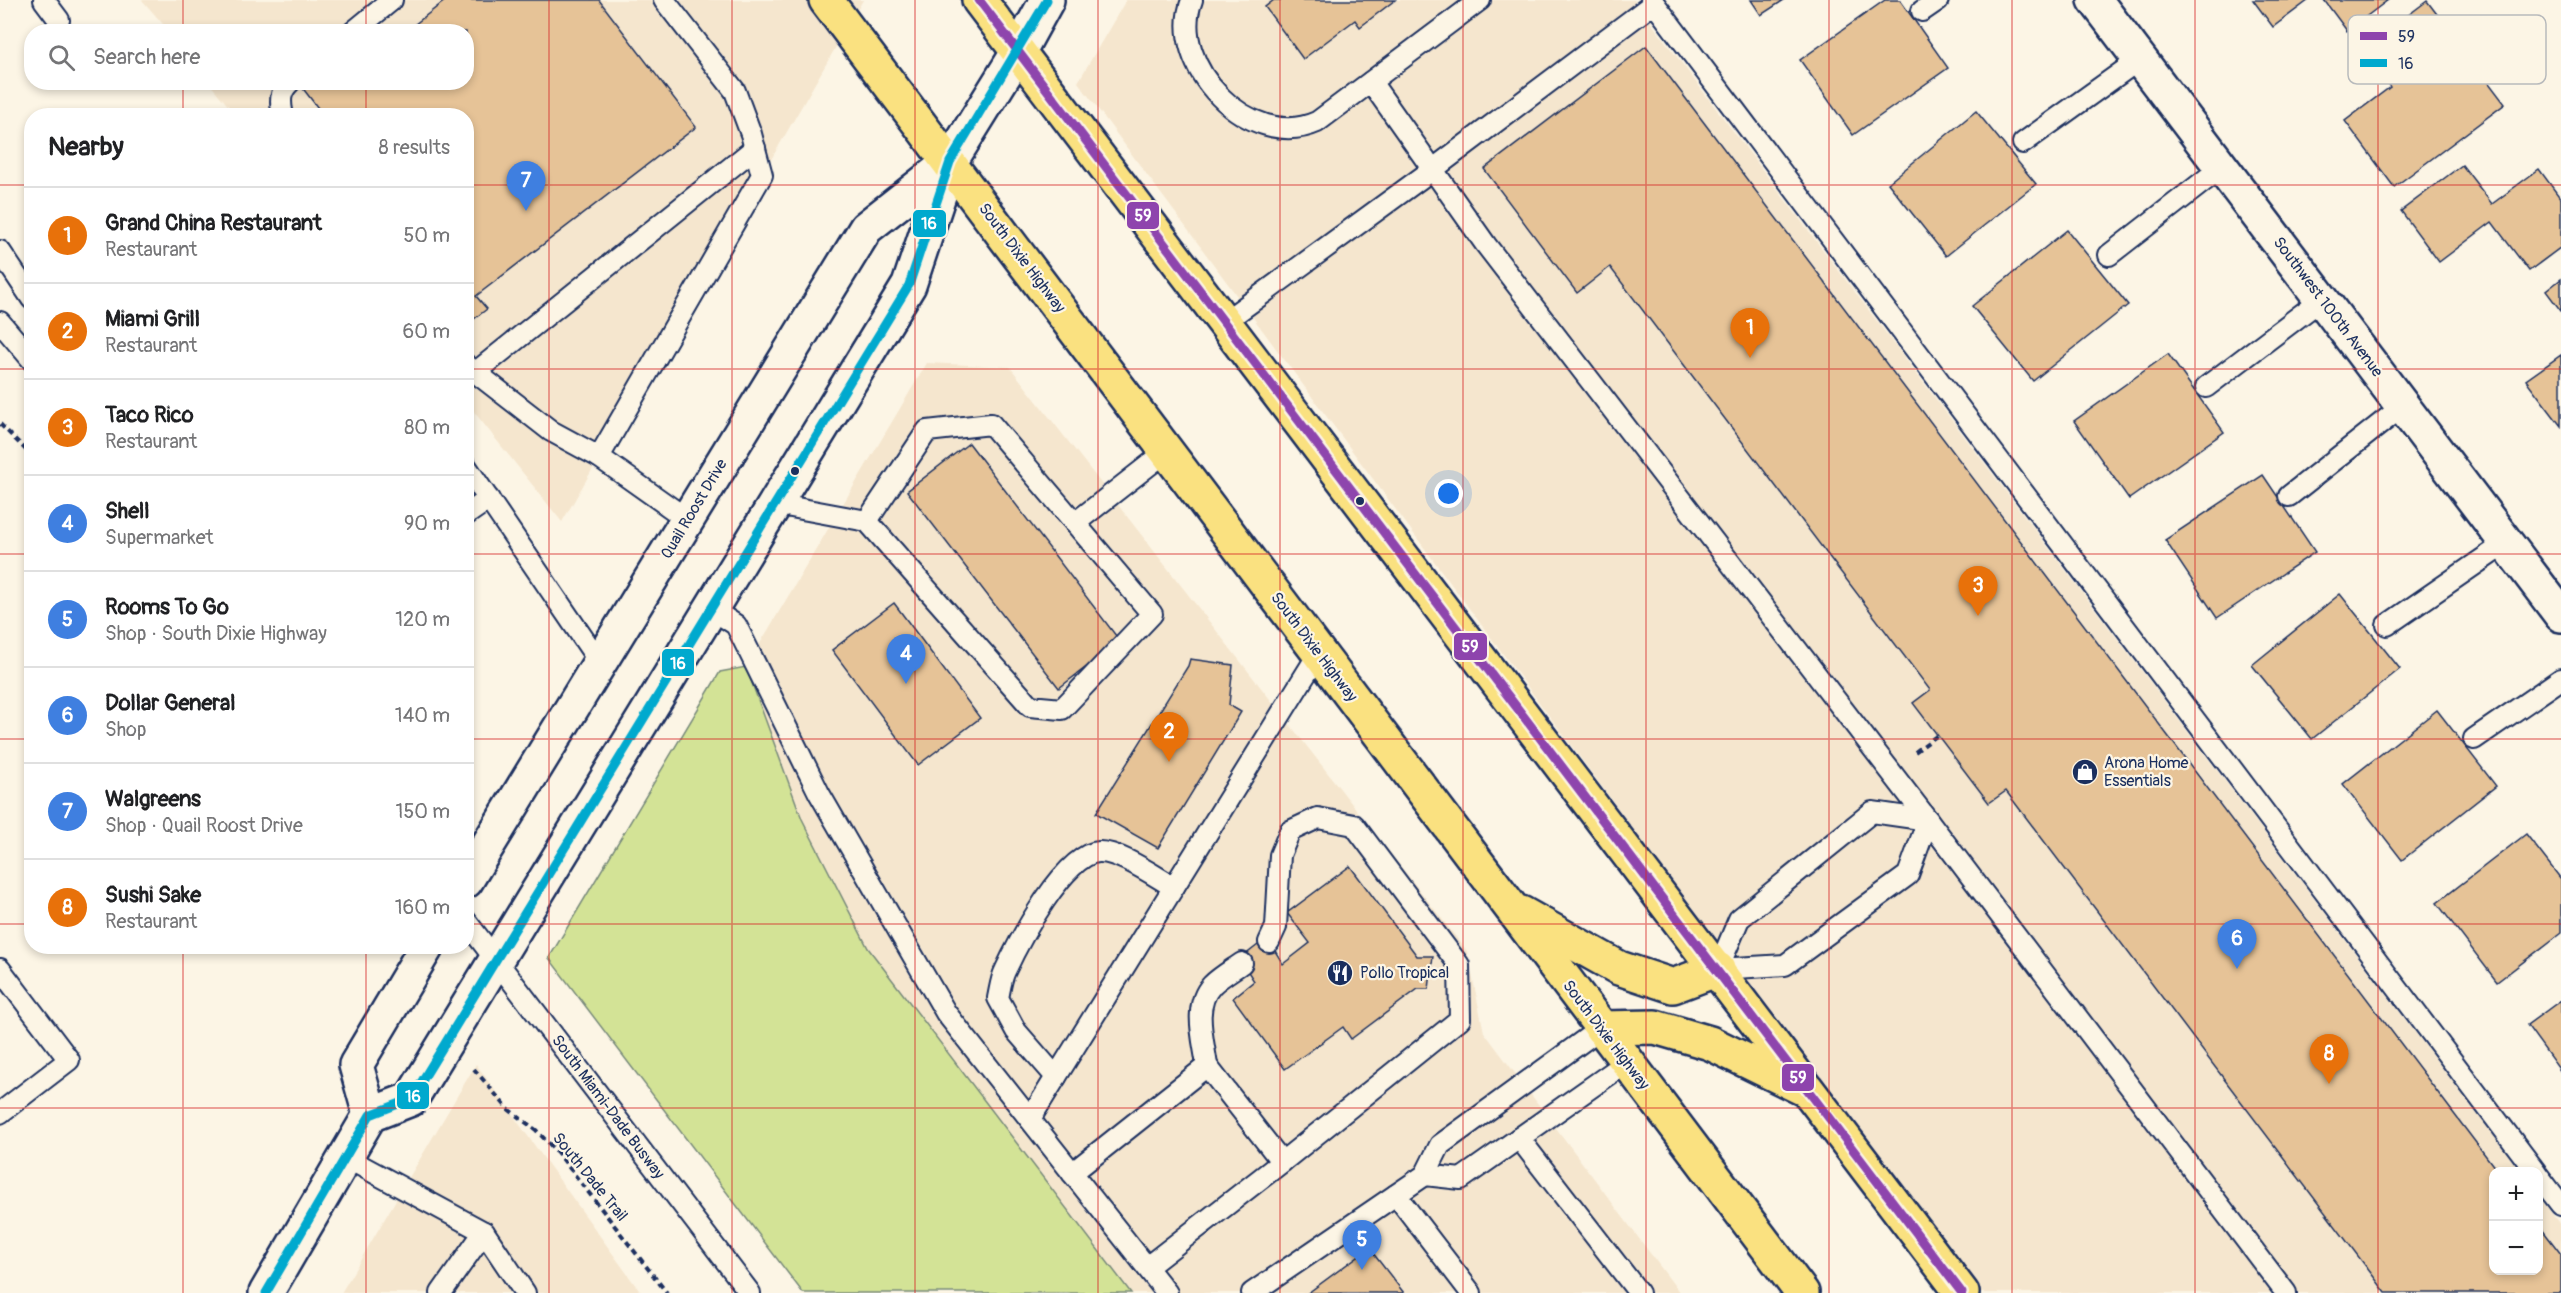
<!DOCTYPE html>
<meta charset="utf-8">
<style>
body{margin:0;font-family:Pangolin,sans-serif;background:#f6f6f6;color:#202124}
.controls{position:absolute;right:18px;bottom:18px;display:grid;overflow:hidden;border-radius:12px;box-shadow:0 3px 9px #0003}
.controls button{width:54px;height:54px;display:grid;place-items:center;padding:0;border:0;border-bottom:2px solid #e0e0e0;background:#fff;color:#202124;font:30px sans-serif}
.you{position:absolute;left:1449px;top:494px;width:21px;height:21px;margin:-15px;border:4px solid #fff;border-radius:50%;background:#1a73e8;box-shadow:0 0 0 9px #1a73e833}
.badge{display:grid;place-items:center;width:39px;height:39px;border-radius:50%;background:#111827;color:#fff;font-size:20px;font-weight:700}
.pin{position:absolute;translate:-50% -50px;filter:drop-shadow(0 2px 3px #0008)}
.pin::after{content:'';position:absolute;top:32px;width:21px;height:18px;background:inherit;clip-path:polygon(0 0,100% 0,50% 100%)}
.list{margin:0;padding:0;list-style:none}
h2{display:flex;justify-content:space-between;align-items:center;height:78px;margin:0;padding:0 24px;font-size:26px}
h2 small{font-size:20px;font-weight:400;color:#757577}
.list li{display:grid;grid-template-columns:39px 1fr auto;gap:18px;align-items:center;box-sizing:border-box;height:96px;padding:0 24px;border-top:2px solid #e0e0e0}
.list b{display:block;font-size:22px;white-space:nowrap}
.list p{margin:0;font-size:20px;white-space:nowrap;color:#757577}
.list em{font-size:20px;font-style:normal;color:#757577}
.icon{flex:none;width:33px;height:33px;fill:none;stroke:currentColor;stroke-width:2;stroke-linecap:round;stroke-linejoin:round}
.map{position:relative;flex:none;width:2561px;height:1293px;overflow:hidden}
.search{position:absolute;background:#fff;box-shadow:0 3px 9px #0003;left:24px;top:24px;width:450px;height:66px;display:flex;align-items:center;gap:15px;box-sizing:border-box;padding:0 21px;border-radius:24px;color:#757577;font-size:22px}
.panel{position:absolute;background:#fff;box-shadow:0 3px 9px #0003;left:24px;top:108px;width:450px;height:846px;border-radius:24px}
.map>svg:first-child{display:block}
</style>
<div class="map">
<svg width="2561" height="1293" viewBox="0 0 2561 1293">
<rect width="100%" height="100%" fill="#fcf5e5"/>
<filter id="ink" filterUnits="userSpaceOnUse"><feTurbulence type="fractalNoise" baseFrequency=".0167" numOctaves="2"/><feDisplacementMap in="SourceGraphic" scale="12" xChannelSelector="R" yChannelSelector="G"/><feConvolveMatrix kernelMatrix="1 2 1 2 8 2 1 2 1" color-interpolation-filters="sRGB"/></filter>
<g filter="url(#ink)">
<g fill="#f5e6ce">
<polygon points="142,0 863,0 562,522 467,403 466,116 236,115 209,83 466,82 466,32 169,31"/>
<polygon points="1126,0 1634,0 2520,1171 2494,1172 2494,1270 2538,1270 2539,1196 2561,1226 2561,1293 1978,1293 1078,82"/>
<polygon points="927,363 1010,367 1467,951 1484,1032 1680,1293 1131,1293 868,948 802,819 746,667"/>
<polygon points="476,1064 641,1293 341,1293"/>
</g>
<polygon fill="#d3e396" stroke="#77897a" stroke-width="1.5" points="746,667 802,819 868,948 1131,1293 803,1293 549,958 720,672"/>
<g fill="#e6c397" stroke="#1b2f5e" stroke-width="1.5">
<polygon points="446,0 599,0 696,127 476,296 487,309 470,322 466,318 466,116 321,116 321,112 298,82 466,82 466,32 405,32"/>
<polygon points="1274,0 1395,0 1360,27 1355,20 1303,59 1265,7"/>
<polygon points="1751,0 1784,0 1761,15"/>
<polygon points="1885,0 1900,0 1948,68 1853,135 1800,60"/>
<polygon points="2253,0 2309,0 2273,27"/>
<polygon points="2324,0 2388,0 2347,31"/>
<polygon points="2427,1 2505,104 2394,187 2345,121 2390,87 2362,50"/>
<polygon points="1646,46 2498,1172 2494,1172 2494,1270 2538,1270 2538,1224 2561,1254 2561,1293 2386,1293 2006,791 1989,803 1913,703 1930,690 1610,267 1577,293 1484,169"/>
<polygon points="1976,111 2036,184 1946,256 1888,183"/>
<polygon points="2462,165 2492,204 2539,169 2561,199 2561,247 2529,271 2492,222 2439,262 2401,211"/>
<polygon points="2067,230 2128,305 2033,381 1972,306"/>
<polygon points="2561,279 2561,311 2546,291"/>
<polygon points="2168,354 2224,432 2129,499 2074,421"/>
<polygon points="2561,355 2561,426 2526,380"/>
<polygon points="969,443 1120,641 1059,688 907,491"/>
<polygon points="2263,475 2315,552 2217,618 2165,540"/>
<polygon points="2340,594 2400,669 2312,739 2252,665"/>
<polygon points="894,603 980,718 918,765 832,650"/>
<polygon points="1190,659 1233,665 1229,705 1241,712 1158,848 1096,813 1188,666"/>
<polygon points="2437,710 2496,786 2402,860 2343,784"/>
<polygon points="2526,834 2561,879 2561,933 2497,982 2437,903"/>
<polygon points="1350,866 1417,956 1433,956 1429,989 1418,989 1351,1039 1343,1027 1285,1069 1233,998 1254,981 1240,959 1267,938 1283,964 1310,943 1287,913"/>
<polygon points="2561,1000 2561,1072 2527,1025"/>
<polygon points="1369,1248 1404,1293 1308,1293"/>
</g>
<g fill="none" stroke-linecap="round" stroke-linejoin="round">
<g stroke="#1b2f5e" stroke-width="24">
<g id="service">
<polyline points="44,0 59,20"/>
<polyline points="664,0 735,91 751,134 762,175 599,457 688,520"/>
<path d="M 1192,0 C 1167,65 1250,152 1317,122 L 1480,0"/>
<polyline points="1654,3 2536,1172"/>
<polyline points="1922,11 1938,0"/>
<polyline points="353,32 392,0"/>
<polyline points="1371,82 1486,245 1928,820 2286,1293"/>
<path d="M 283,116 C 280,102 279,92 290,82"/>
<polyline points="2023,143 2140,59"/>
<polyline points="0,251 32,299"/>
<polyline points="2109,255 2222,167"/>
<polyline points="0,322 32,360"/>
<polyline points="1224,322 1432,170 1654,3 1651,0"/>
<polyline points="466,365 551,431 599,457"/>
<polyline points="476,372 755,148"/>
<polyline points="2206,387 2322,299"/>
<polyline points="466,466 600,663"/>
<polyline points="2289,496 2403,406"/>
<polyline points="775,504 867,521 927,431 991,424 1152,614 1062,709 1030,706 867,521"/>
<polyline points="466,515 489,499"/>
<polyline points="1075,523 1167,451"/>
<polyline points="710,608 736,625 819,793 946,1013 1167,1293"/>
<polyline points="2387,625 2506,543"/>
<polyline points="2474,739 2561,679"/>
<polygon points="1872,812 1928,820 1908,875 1785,965 1718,969 1739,919"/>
<polyline points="466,921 750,1293"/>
<polyline points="1269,942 1276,927 1280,855 1290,831 1318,818 1354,825 1459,965 1460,1019 1282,1162"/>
<polyline points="0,969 69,1060 0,1113"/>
<path d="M 1207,1066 C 1204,1041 1192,1006 1212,985 C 1220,977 1232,970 1242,963"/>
<path d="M 1056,1077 L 1016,1031 L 998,998 C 1000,989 1001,979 1005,971 C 1019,941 1065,853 1099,852 C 1119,851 1156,877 1174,887"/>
<polyline points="1030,1119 1319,653"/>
<polyline points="1519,1138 1639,1293"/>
<polyline points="345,1157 484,1232 525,1293"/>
<polyline points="1072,1173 1207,1066 1282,1162 1147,1267"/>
<polyline points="1425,1175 1461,1179 1627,1062"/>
<polyline points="2538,1175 2561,1205"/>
<polyline points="1396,1195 1471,1293"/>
<polyline points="441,1293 484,1232"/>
<polyline points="1252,1293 1425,1175 1440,1145 1601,1028"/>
</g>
</g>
<g stroke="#1b2f5e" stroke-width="38">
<polyline id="minor" points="2095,0 2561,615"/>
</g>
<g stroke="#1b2f5e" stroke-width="38">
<polyline id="tertiary" points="1019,51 1047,0"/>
</g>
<g stroke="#1b2f5e" stroke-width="38">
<g id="secondary">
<polyline points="466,881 866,228 950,162"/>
<polyline points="370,1115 356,1065 427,946"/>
<polyline points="266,1293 370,1115 411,1099 909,285 950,162 1019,51"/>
</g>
</g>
<g stroke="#1b2f5e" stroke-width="38">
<g id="trunk">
<polyline points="826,0 1802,1293"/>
<polyline points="979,0 1962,1293"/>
<polyline points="1521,913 1619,968 1673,986 1718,969"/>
<polyline points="1601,1028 1655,1027 1710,1043 1804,1089"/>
</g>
</g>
<g stroke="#1b2f5e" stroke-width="4" stroke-dasharray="6 4.5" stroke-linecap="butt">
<polyline points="0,424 32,456"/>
<polyline points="1915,752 1939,734"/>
<polyline points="474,1069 508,1109 536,1130 557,1152 667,1293"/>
</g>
<use href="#service" stroke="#fcf5e5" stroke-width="20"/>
<use href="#minor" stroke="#fcf5e5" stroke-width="33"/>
<use href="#tertiary" stroke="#fcf5e5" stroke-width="33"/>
<use href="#secondary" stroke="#fcf5e5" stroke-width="33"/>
<use href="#trunk" stroke="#fae180" stroke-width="33"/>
<g stroke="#fcf5e5" stroke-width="14">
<polyline id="bus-1" points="979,0 1962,1293"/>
</g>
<g stroke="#fcf5e5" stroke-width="14">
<polyline id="bus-2" points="266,1293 370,1115 411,1099 909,285 950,162 1047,0"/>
</g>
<use href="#bus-1" stroke="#8e44ad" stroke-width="9"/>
<use href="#bus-2" stroke="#00a9ce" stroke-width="9"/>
</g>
</g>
<path fill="none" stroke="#d62828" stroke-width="1.5" stroke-opacity="0.55" d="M 183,0 L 183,32M 366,0 L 366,32M 549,0 L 549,1293M 732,0 L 732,1293M 915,0 L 915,1293M 1098,0 L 1098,1293M 1280,0 L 1280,1293M 1463,0 L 1463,1293M 1646,0 L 1646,1293M 1829,0 L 1829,1293M 2012,0 L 2012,1293M 2195,0 L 2195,1293M 2378,0 L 2378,1293M 183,82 L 183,116M 366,82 L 366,116M 0,185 L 32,185M 466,185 L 2561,185M 0,369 L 32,369M 466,369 L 2561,369M 0,554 L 32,554M 466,554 L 2561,554M 0,739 L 32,739M 466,739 L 2561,739M 0,924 L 32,924M 466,924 L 2561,924M 183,946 L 183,1293M 366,946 L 366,1293M 0,1108 L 2561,1108"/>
<defs>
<g id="shop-disc" transform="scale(1.35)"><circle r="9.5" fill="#1b2f5e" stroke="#fcf5e5"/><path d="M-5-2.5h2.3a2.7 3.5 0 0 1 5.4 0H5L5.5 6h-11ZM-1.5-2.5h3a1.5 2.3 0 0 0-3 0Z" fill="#fff"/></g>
<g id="restaurant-disc" transform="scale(1.35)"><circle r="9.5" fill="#1b2f5e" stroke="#fcf5e5"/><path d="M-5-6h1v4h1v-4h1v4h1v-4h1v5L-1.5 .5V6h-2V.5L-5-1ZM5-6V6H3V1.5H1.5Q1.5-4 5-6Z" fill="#fff"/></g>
</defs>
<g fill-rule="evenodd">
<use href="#shop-disc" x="2085" y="772"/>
<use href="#restaurant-disc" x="1340" y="973"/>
</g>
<g fill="#1b2f5e" stroke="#fcf5e5" stroke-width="2">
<circle cx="795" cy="471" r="5"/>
<circle cx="1360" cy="501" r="5"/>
</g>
<g text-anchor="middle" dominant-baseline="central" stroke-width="4.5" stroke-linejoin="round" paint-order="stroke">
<g font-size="16" fill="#1b2f5e" stroke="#fcf5e5">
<text transform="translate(1022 258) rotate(53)">South Dixie Highway</text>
<text transform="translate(2328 307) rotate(53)">Southwest 100th Avenue</text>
<text transform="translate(694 509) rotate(-59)">Quail Roost Drive</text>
<text transform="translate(1314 647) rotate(53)">South Dixie Highway</text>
<text transform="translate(1606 1035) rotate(53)">South Dixie Highway</text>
<text transform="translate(608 1107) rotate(53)">South Miami-Dade Busway</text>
<text transform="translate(590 1177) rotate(51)">South Dade Trail</text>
</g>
<g font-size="16" fill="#1b2f5e" stroke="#fcf5e5" text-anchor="start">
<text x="2104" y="763">Arona Home<tspan x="2104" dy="18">Essentials</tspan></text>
<text x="1360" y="973">Pollo Tropical</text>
</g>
</g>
<rect x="2348" y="15" width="198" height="69" rx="9" fill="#fcf5e5" stroke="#b8babc" stroke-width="1.5"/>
<rect x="2360" y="32" width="27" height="8" fill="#8e44ad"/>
<rect x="2360" y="59" width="27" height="8" fill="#00a9ce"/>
<g font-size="16" fill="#1b2f5e">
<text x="2398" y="42">59</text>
<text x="2398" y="69">16</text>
</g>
<g stroke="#fcf5e5" stroke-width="2">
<rect x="1126" y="201" width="34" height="29" rx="6" fill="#8e44ad"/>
<rect x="912" y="209" width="35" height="29" rx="6" fill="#00a9ce"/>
<rect x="1453" y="632" width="35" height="29" rx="6" fill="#8e44ad"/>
<rect x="661" y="648" width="34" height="29" rx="6" fill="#00a9ce"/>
<rect x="1781" y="1063" width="34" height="29" rx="6" fill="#8e44ad"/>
<rect x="396" y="1081" width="34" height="29" rx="6" fill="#00a9ce"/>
</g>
<g font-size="16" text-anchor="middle" font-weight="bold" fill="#fff">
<text x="1143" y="221">59</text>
<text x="929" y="229">16</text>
<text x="1470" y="652">59</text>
<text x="678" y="669">16</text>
<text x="1798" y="1083">59</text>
<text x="413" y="1102">16</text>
</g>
</svg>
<div class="controls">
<button>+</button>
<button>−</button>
</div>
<div class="you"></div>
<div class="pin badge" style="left:1750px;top:358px;background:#e8710a">1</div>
<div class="pin badge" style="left:1169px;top:762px;background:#e8710a">2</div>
<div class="pin badge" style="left:1978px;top:616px;background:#e8710a">3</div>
<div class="pin badge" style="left:906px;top:684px;background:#3f7fe0">4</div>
<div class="pin badge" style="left:1362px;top:1270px;background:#3f7fe0">5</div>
<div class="pin badge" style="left:2237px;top:969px;background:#3f7fe0">6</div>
<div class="pin badge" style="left:526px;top:211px;background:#3f7fe0">7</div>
<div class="pin badge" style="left:2329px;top:1084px;background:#e8710a">8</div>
<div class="search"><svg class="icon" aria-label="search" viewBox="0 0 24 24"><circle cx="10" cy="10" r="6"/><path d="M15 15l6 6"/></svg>Search here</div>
<section class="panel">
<h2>Nearby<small>8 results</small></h2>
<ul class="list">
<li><span class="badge" style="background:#e8710a">1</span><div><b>Grand China Restaurant</b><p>Restaurant</p></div><em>50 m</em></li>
<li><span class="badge" style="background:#e8710a">2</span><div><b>Miami Grill</b><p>Restaurant</p></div><em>60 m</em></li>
<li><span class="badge" style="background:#e8710a">3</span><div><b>Taco Rico</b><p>Restaurant</p></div><em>80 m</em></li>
<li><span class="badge" style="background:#3f7fe0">4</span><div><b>Shell</b><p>Supermarket</p></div><em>90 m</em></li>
<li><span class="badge" style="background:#3f7fe0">5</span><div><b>Rooms To Go</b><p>Shop · South Dixie Highway</p></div><em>120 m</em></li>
<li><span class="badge" style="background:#3f7fe0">6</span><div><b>Dollar General</b><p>Shop</p></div><em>140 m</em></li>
<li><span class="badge" style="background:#3f7fe0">7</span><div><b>Walgreens</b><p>Shop · Quail Roost Drive</p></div><em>150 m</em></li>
<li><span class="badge" style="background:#e8710a">8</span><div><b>Sushi Sake</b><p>Restaurant</p></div><em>160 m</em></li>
</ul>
</section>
</div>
